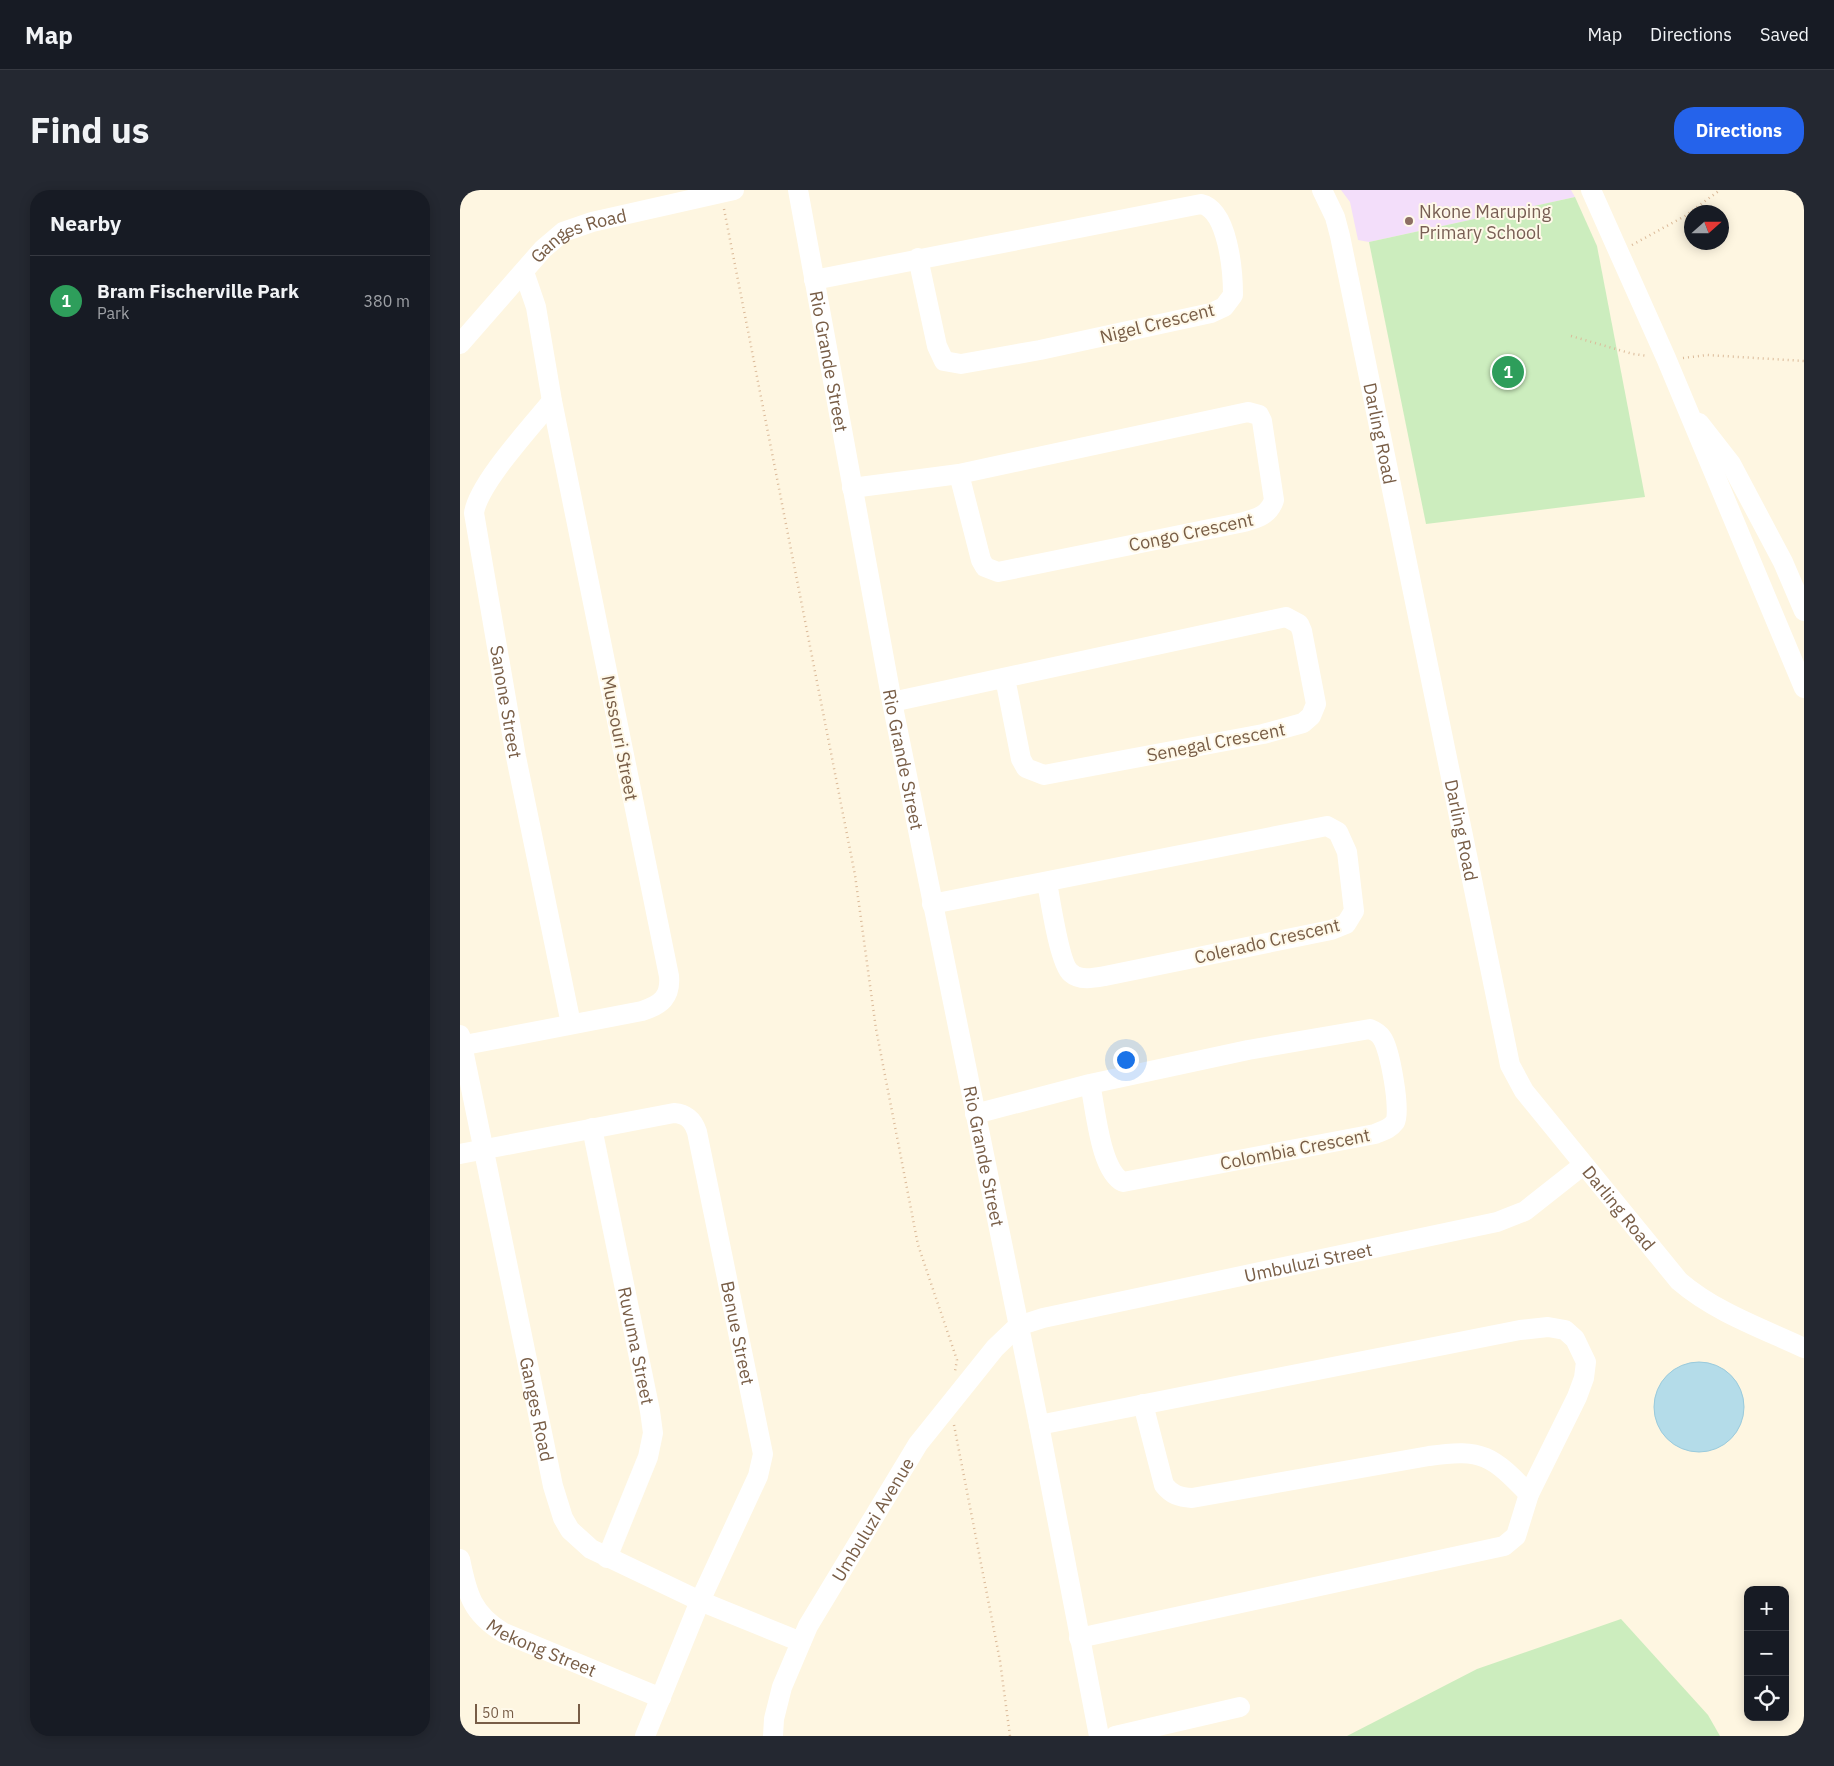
<!DOCTYPE html>
<meta charset="utf-8">
<style>
body{margin:0;font-family:"IBM Plex Sans",sans-serif;background:#242831;color:#f1f3f6}
.controls{position:absolute;right:15px;bottom:15px;display:grid;overflow:hidden;border-radius:10px;box-shadow:0 2px 12px #0003}
.controls button{width:45px;height:45px;display:grid;place-items:center;padding:0;border:0;border-bottom:1px solid #363941;background:#171b24;color:#f1f3f6;font:25px sans-serif}
.compass{position:absolute;left:1224px;top:15px;width:45px;height:45px;border-radius:50%;background:#171b24;box-shadow:0 2px 12px #0003;rotate:69deg}
.scale{position:absolute;left:15px;bottom:12px;width:105px;box-sizing:border-box;padding-left:5px;border:2px solid #785d46;border-top:0;font-size:14px;line-height:18px;white-space:nowrap;color:#785d46;-webkit-text-stroke:4px #fff9e9;paint-order:stroke}
.you{position:absolute;left:665px;top:869px;width:18px;height:18px;margin:-12px;border:4px solid #fff;border-radius:50%;background:#1a73e8;box-shadow:0 0 0 8px #1a73e833}
.badge{display:grid;place-items:center;width:32px;height:32px;border-radius:50%;background:#2563eb;color:#fff;font-size:16px;font-weight:700}
.pin{position:absolute;translate:-50% -50%;border:2px solid #fff;box-shadow:0 1px 5px #0006}
.list{margin:0;padding:0;list-style:none}
h2{display:flex;justify-content:space-between;align-items:center;height:65px;margin:0;padding:0 20px;font-size:21px}
h2 small{font-size:16px;font-weight:400;color:#9ea1a6}
.list li{display:grid;grid-template-columns:32px 1fr auto;gap:15px;align-items:center;box-sizing:border-box;height:90px;padding:0 20px;border-top:1px solid #363941}
.list b{display:block;font-size:19px;white-space:nowrap}
.list p{margin:0;font-size:16px;white-space:nowrap;color:#9ea1a6}
.list em{font-size:16px;font-style:normal;color:#9ea1a6}
.icon{flex:none;width:28px;height:28px;fill:none;stroke:currentColor;stroke-width:2;stroke-linecap:round;stroke-linejoin:round}
.map{position:relative;flex:none;width:1344px;height:1546px;overflow:hidden;border-radius:20px}
header{display:flex;align-items:center;gap:30px;box-sizing:border-box;height:70px;padding:0 25px;background:#171b24;border-bottom:1px solid #363941}
header strong{font-size:24px}
nav{display:flex;gap:28px;margin-inline-start:auto;font-size:18px}
.intro{display:flex;align-items:center;justify-content:space-between;box-sizing:border-box;height:120px;padding:0 30px}
h1{margin:0;font-size:35px}
.button{padding:12px 22px;border-radius:20px;background:#2563eb;color:#fff;font-size:18px;font-weight:700}
main{display:flex;gap:30px;padding:0 30px}
aside{flex:1;background:#171b24;border-radius:20px;box-shadow:0 2px 12px #0003}
.map>svg:first-child{display:block}
</style>
<header>
<strong>Map</strong>
<nav><a>Map</a><a>Directions</a><a>Saved</a></nav>
</header>
<div class="intro"><h1>Find us</h1><a class="button">Directions</a></div>
<main>
<aside>
<h2>Nearby<small></small></h2>
<ul class="list">
<li><span class="badge" style="background:#2e9e5b">1</span><div><b>Bram Fischerville Park</b><p>Park</p></div><em>380 m</em></li>
</ul>
</aside>
<div class="map">
<svg width="1344" height="1546" viewBox="0 0 1344 1546">
<rect width="100%" height="100%" fill="#fef6e1"/>
<polygon fill="#f3defa" points="881,0 1111,0 1115,7 909,52 898,50 890,12"/>
<g fill="#ccedbe">
<polygon points="1115,7 1137,56 1185,307 966,334 909,52"/>
<polygon points="1161,1429 1248,1525 1260,1546 887,1546 1017,1479"/>
</g>
<circle fill="#b4dce9" stroke="#99cadc" cx="1239" cy="1217" r="45"/>
<g fill="none" stroke-linecap="round" stroke-linejoin="round">
<g stroke="#dbba99" stroke-width="2.5" stroke-dasharray="1 4" stroke-linecap="butt">
<polyline points="264,19 395,685 416,839 458,1055 497,1170 495,1181"/>
<polyline points="1172,55 1225,26 1260,0"/>
<polyline points="1111,146 1173,164 1188,166"/>
<polyline points="1223,168 1247,165 1344,171"/>
<polyline points="494,1235 540,1471 550,1546"/>
</g>
<g stroke="#fff" stroke-width="20">
<path id="s1" d="M 338,0 L 432,512 L 579,1235 L 639,1546"/>
<path id="s2" d="M 862,0 L 875,27 L 880,46 L 1050,875 L 1064,901 L 1219,1091 C 1255,1122 1301,1138 1344,1158"/>
<polyline points="1131,0 1206,168 1344,498"/>
<path d="M 354,90 L 741,14 C 768,20 773,81 773,105 L 764,117 L 751,123 L 580,160 L 501,174 L 484,171 L 477,156 L 458,68"/>
<path id="s3" d="M 0,154 L 83,59 L 103,42 L 132,32 L 274,0"/>
<path id="s4" d="M 92,211 C 71,237 18,294 14,323 L 56,567 L 111,834"/>
<polyline points="1239,233 1271,274 1323,372 1344,421"/>
<path d="M 392,298 L 499,284 L 788,222 L 799,225 L 802,231 L 814,310 C 809,325 798,328 784,332 L 538,382 L 525,377 L 521,370 L 499,284"/>
<polyline points="432,512 826,427 839,434 842,441 856,514 851,526 843,533 803,544 584,585 566,578 561,569 545,488"/>
<path d="M 472,714 L 867,636 L 878,642 L 887,662 L 894,721 L 886,734 L 871,740 L 645,786 C 634,788 620,791 611,783 C 600,775 590,709 587,692"/>
<path id="s5" d="M 0,845 L 93,1296 L 103,1328 L 110,1340 L 131,1359 L 240,1411 L 341,1452"/>
<path d="M 0,856 L 182,821 C 201,815 211,807 209,786 L 92,211 L 76,117 L 64,82"/>
<path d="M 515,924 L 630,894 L 788,860 L 910,839 C 915,841 919,843 922,848 C 930,859 941,921 935,932 C 930,939 922,941 915,944 L 663,992 C 640,980 636,920 630,894"/>
<path id="s6" d="M 132,938 L 190,1221 L 193,1243 L 188,1267 L 147,1368"/>
<path id="s7" d="M 0,964 L 214,923 C 227,924 233,930 237,942 L 303,1264 L 298,1286 L 240,1411 L 185,1546"/>
<path d="M 683,1214 L 704,1295 C 712,1305 719,1307 732,1308 L 969,1266 C 1023,1258 1032,1266 1069,1304"/>
<polyline points="579,1235 1060,1140 1088,1137 1105,1140 1115,1149 1126,1172 1124,1188 1117,1207 1069,1304 1056,1346 1044,1356 619,1448"/>
<path id="s8" d="M 0,1369 C 7,1404 12,1424 44,1443 L 201,1508"/>
<path id="s9" d="M 313,1546 L 314,1529 L 322,1497 L 348,1436 L 458,1254 L 535,1158 L 558,1136 L 583,1128 L 1037,1032 L 1065,1021 L 1122,976"/>
<polyline points="655,1546 780,1517"/>
</g>
</g>
<circle fill="#8d6e63" stroke="#fff9e9" stroke-width="2" cx="949" cy="31" r="5"/>
<g text-anchor="middle" dominant-baseline="central" stroke-width="4" stroke-linejoin="round" paint-order="stroke">
<g font-size="18" fill="#785e54" stroke="#fff9e9" text-anchor="start">
<text x="959" y="21">Nkone Maruping<tspan x="959" dy="21">Primary School</tspan></text>
</g>
<g font-size="18" fill="#785d46" stroke="#fff9e9">
<text stroke="none"><textPath href="#s3" startOffset="165">Ganges Road</textPath></text>
<text transform="translate(697 133) rotate(-14)">Nigel Crescent</text>
<text stroke="none"><textPath href="#s1" startOffset="174">Rio Grande Street</textPath></text>
<text stroke="none"><textPath href="#s2" startOffset="251">Darling Road</textPath></text>
<text transform="translate(731 342) rotate(-12)">Congo Crescent</text>
<text stroke="none"><textPath href="#s4" startOffset="329">Sanone Street</textPath></text>
<text transform="translate(160 548) rotate(79)">Mussouri Street</text>
<text transform="translate(756 552) rotate(-11)">Senegal Crescent</text>
<text stroke="none"><textPath href="#s1" startOffset="579">Rio Grande Street</textPath></text>
<text stroke="none"><textPath href="#s2" startOffset="656">Darling Road</textPath></text>
<text transform="translate(807 751) rotate(-13)">Colerado Crescent</text>
<text transform="translate(835 959) rotate(-11)">Colombia Crescent</text>
<text stroke="none"><textPath href="#s1" startOffset="984">Rio Grande Street</textPath></text>
<text stroke="none"><textPath href="#s2" startOffset="1076">Darling Road</textPath></text>
<text stroke="none"><textPath href="#s9" startOffset="781">Umbuluzi Street</textPath></text>
<text stroke="none"><textPath href="#s7" startOffset="455">Benue Street</textPath></text>
<text stroke="none"><textPath href="#s6" startOffset="222">Ruvuma Street</textPath></text>
<text stroke="none"><textPath href="#s5" startOffset="382">Ganges Road</textPath></text>
<text stroke="none"><textPath href="#s9" startOffset="241">Umbuluzi Avenue</textPath></text>
<text stroke="none"><textPath href="#s8" startOffset="130">Mekong Street</textPath></text>
</g>
</g>
</svg>
<div class="controls">
<button>+</button>
<button>−</button>
<button><svg class="icon" aria-label="locate" viewBox="0 0 24 24"><circle cx="12" cy="12" r="6"/><path d="M12 2v4M12 18v4M2 12h4M18 12h4"/></svg></button>
</div>
<svg class="compass" viewBox="-18 -18 36 36"><path d="M0-13l5 13h-10z" fill="#e53935"/><path d="M0 13l5-13h-10z" fill="#9ea1a6"/></svg>
<div class="scale">50 m</div>
<div class="you"></div>
<div class="pin badge" style="left:1048px;top:182px;background:#2e9e5b">1</div>
</div>
</main>
